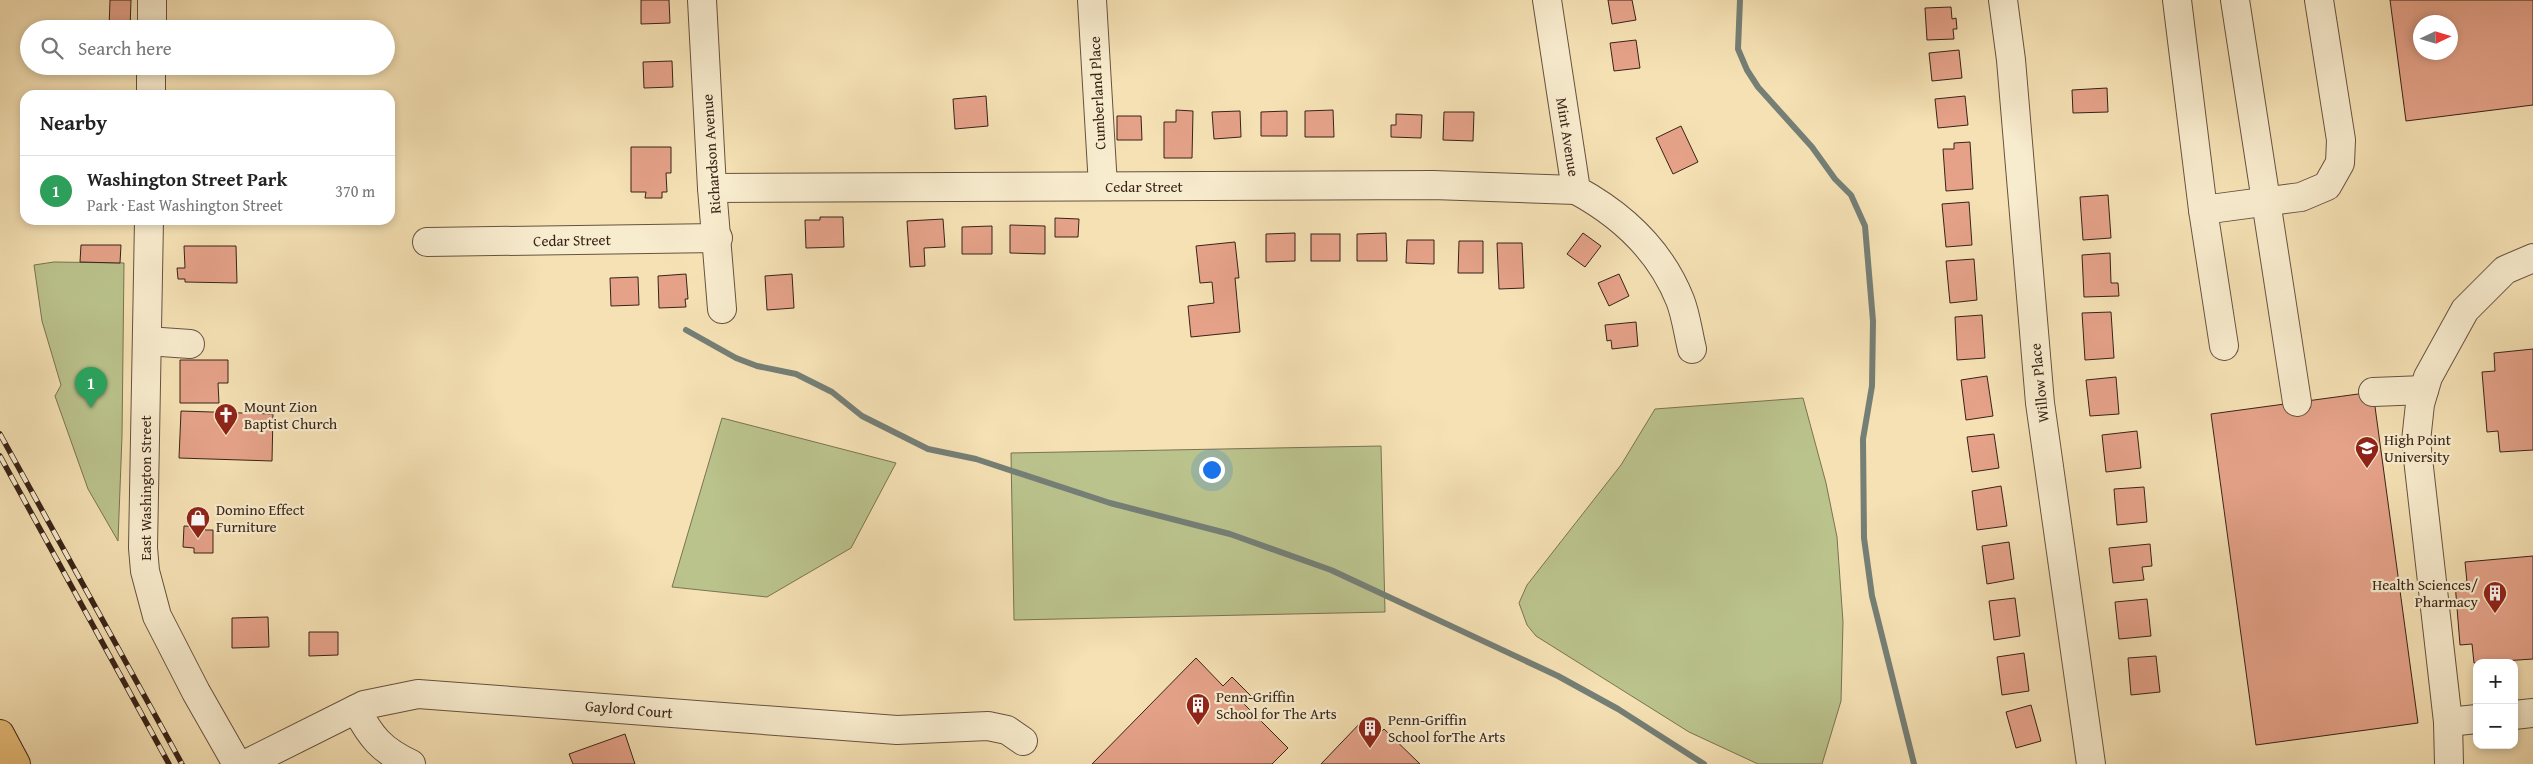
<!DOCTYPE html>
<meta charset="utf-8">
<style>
body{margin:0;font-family:"Gentium Book Plus",serif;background:#f2f2f2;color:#222}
.controls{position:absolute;right:15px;bottom:15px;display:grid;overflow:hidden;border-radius:10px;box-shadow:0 2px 8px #0003}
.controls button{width:45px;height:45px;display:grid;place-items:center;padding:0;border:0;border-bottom:1px solid #e0e0e0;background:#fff;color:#222;font:25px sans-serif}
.compass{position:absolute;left:2413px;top:15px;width:45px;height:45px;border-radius:50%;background:#fff;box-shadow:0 2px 8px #0003;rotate:86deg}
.you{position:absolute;left:1211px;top:469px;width:18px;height:18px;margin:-12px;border:4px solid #fff;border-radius:50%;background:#1a73e8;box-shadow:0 0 0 8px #1a73e833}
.badge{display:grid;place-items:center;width:32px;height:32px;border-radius:50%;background:#111827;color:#fff;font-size:16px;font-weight:700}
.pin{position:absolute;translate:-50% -41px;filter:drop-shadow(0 1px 2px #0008)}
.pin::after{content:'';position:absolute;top:26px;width:18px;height:15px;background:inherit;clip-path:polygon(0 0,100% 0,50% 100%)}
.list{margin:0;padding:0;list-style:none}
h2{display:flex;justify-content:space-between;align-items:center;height:65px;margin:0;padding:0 20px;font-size:21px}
h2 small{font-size:16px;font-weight:400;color:#767676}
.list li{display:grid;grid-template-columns:32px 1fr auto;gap:15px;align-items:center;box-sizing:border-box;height:70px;padding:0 20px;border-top:1px solid #e0e0e0}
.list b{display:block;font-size:19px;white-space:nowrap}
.list p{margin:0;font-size:16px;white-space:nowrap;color:#767676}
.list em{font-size:16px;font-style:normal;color:#767676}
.icon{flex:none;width:28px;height:28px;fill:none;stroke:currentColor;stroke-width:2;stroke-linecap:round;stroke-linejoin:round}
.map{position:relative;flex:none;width:2533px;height:764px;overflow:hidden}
.search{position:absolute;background:#fff;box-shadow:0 2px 8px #0003;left:20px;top:20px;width:375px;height:55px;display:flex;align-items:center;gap:12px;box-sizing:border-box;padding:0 18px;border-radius:28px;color:#767676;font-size:19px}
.panel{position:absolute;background:#fff;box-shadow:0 2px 8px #0003;left:20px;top:90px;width:375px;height:135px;border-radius:15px}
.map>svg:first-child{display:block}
</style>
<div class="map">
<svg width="2533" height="764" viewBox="0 0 2533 764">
<rect width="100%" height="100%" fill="#f5e1b4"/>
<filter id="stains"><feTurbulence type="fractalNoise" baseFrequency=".004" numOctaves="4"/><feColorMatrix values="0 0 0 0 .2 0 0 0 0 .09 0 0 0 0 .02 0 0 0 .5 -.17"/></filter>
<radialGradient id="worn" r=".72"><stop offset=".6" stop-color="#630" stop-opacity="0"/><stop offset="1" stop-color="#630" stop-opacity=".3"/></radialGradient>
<g fill="#bbc38d" stroke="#7a7352">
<polygon points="54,262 124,263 122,436 118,541 88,489 55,396 61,385 42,321 34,265"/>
<polygon points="1803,398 1826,483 1837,537 1843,622 1841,701 1822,764 1758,764 1689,732 1536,636 1527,625 1519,603 1527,585 1621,465 1655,409"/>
<polygon points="722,418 896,463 851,548 767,597 672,587"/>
<polygon points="1381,446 1385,612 1014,620 1011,453"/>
</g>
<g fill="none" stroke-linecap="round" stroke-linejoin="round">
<g stroke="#757f76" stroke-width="6">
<polyline points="1740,0 1738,49 1747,70 1758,87 1812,147 1835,179 1851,195 1865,226 1873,321 1872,386 1863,439 1864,538 1872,596 1914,764"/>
<polyline points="686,330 736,358 757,366 796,374 832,392 862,416 928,449 976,459 1110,503 1230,534 1331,570 1558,676 1618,709 1704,764"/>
</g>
</g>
<g fill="#e5a289" stroke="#382318" fill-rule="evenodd">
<polygon points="110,0 131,0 130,28 109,28"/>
<polygon points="641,0 669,0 670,23 641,24"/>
<polygon points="1608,0 1632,0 1636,20 1612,24"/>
<path d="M 2390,0 L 2533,0 L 2533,105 L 2406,121 ZM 2420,22 L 2450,22 L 2450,52 L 2420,52 Z"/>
<polygon points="1951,7 1952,19 1956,18 1957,29 1953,29 1954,39 1927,40 1925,8"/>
<polygon points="1636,40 1640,68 1614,71 1610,43"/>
<polygon points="1959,50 1962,78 1932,81 1929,53"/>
<polygon points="672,61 673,87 644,88 643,62"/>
<polygon points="62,66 103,66 103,73 62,71"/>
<polygon points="286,66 286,68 180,66"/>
<polygon points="2107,88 2108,112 2073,113 2072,90"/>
<polygon points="986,96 988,126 955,129 953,99"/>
<polygon points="1965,96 1968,125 1938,128 1935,99"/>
<polygon points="1176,110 1193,111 1192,158 1164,158 1164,122 1176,122"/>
<polygon points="1333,110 1334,137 1305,137 1305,111"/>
<polygon points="1240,111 1241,137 1214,139 1212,112"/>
<polygon points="1287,111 1287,136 1261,136 1261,112"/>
<polygon points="1444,112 1474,112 1473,141 1443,140"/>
<polygon points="1396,114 1422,115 1421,138 1391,137 1391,125 1396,125"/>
<polygon points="1117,116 1141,116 1142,140 1117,140"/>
<polygon points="1681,126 1698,162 1673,174 1656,138"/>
<polygon points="1970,142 1973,189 1946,191 1943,149 1954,149 1954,143"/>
<polygon points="631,147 671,147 671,173 666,173 667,192 662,192 662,198 645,198 646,192 631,192"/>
<polygon points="2108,195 2111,238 2083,240 2080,197"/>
<polygon points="1969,202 1972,245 1946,247 1942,204"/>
<polygon points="820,217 843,217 844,247 806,248 805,220 820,220"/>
<polygon points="1055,218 1079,219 1078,237 1055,237"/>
<polygon points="943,219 945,247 924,248 925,266 910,267 907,221"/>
<polygon points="1010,225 1045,226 1045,254 1010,253"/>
<polygon points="992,226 992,254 962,254 962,227"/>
<polygon points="1295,233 1295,261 1266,262 1266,234"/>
<polygon points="1386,233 1387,261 1357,261 1357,234"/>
<polygon points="1583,233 1601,246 1585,267 1567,254"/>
<rect x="1311" y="234" width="29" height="27"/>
<polygon points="1407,240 1434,240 1434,264 1406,263"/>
<polygon points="1459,241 1483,241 1483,273 1458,273"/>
<polygon points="1235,242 1239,278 1235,278 1240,332 1191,337 1188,306 1214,303 1212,282 1200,283 1196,246"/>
<polygon points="1497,243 1522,243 1524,288 1499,289"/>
<polygon points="81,245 121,245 120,263 80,262"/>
<polygon points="184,246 236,246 237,283 185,282 185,279 178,279 177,268 185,268"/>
<polygon points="2110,253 2111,283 2118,283 2119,296 2084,297 2082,255"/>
<polygon points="1974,259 1977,300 1950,303 1946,261"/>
<polygon points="686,274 688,299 685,299 686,307 659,308 658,276"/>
<polygon points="792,274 794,308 767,310 765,276"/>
<polygon points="1619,274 1629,296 1609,306 1598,283"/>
<polygon points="638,277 639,305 611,306 610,278"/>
<polygon points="2111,312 2114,358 2085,360 2082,313"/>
<polygon points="1982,315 1985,358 1957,360 1955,317"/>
<polygon points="1636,322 1638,346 1612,349 1611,340 1607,341 1605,325"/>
<polygon points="2533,349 2533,450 2500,452 2498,431 2487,432 2482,372 2495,371 2494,353"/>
<polygon points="180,360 228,360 228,383 218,383 219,403 180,403"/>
<polygon points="1987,376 1993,416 1966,420 1961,380"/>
<polygon points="2116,377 2119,414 2090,416 2086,380"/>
<polygon points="2373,392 2418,723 2256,745 2211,414"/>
<polygon points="181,411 273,414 272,461 179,458"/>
<polygon points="2137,431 2141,468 2106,472 2102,435"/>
<polygon points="1994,434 1999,468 1972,472 1967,437"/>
<polygon points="2001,486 2007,526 1977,530 1972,491"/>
<polygon points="2144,487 2147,522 2117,525 2114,489"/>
<polygon points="184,526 205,527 205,530 213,530 213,553 194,553 194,548 183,547"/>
<polygon points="2009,542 2014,579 1987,584 1982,546"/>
<polygon points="2150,544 2152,566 2142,567 2144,580 2113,583 2109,548"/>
<polygon points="2533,556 2533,659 2474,663 2472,644 2460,645 2455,583 2467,582 2465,562"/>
<polygon points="2015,598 2020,636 1994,640 1989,601"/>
<polygon points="2147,599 2151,636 2119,639 2115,602"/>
<polygon points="268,617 269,647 232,648 232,618"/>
<polygon points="309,632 338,632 338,655 309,656"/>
<polygon points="2024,653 2029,691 2002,695 1997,657"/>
<polygon points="2156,656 2160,692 2131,695 2128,658"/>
<polygon points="1196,658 1223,686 1232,677 1251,696 1244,704 1288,748 1272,764 1092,764"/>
<polygon points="2031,705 2041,741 2016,748 2006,712"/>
<polygon points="1364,719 1379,734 1384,729 1420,764 1321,764"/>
<polygon points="625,734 635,764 573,764 569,754"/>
</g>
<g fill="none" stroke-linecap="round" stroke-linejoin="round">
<g stroke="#67523f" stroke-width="30">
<g id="minor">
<polyline points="702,0 712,188 722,309"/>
<polyline points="1092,0 1103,186"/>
<path d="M 1547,0 L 1576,190 C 1622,215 1660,250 1680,300 C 1686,315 1688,333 1692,349"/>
<polyline points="2003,0 2011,60 2040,403 2091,764"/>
<polyline points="2177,0 2203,210 2301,197 2327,186 2340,163 2341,140 2319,0"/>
<polyline points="2235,0 2297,402"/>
<polyline points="152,29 152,0"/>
<polyline points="151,95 151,66"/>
<polyline points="712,188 1433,185 1576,190"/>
<polyline points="2203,210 2224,346"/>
<polyline points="149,220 143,548 145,571 157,616 196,692 237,764"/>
<polyline points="427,242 718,238"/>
<polyline points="147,341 190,344"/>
<polyline points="2373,392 2424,390"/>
<path d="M 356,709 C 371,737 381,750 411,764"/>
<polyline points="2514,715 2533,713"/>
<polyline points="2448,722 2477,719"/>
<polyline points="246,764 364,705 418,694 897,730 988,726 1007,730 1023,741"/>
<polyline points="2449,764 2448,722 2416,441 2420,404 2428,377 2465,310 2505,270 2533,258"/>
</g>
</g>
<g stroke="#382318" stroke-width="30">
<polyline id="major" points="0,734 16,764"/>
</g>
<use href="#minor" stroke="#f8ecce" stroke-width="28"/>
<use href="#major" stroke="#eac07a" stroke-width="28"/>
<g stroke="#382318" stroke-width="5.5">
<g id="rail">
<polyline points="0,434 182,764"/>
<polyline points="0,456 169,764"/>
</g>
</g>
<use href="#rail" stroke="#f8ecce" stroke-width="4" stroke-dasharray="11" stroke-linecap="butt"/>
</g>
<defs>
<g id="church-pin" transform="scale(1.25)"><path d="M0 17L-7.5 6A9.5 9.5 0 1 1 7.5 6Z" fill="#8f2418" stroke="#f8ecce"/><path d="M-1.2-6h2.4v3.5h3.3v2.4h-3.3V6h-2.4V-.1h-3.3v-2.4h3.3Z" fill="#fff"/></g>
<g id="university-pin" transform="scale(1.25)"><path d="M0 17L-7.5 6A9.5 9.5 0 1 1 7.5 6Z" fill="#8f2418" stroke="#f8ecce"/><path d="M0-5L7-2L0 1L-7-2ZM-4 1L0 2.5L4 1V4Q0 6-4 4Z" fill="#fff"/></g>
<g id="shop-pin" transform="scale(1.25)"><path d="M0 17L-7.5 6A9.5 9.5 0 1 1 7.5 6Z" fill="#8f2418" stroke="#f8ecce"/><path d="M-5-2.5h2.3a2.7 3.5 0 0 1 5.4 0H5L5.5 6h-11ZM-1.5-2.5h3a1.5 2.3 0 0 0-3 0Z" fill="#fff"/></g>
<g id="building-pin" transform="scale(1.25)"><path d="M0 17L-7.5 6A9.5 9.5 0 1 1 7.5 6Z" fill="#8f2418" stroke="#f8ecce"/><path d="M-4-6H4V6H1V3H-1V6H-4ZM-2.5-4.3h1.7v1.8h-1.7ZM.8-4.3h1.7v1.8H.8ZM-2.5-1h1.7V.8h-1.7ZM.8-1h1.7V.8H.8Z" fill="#fff"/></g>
</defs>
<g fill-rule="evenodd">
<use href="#church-pin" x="226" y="415"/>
<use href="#university-pin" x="2367" y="448"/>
<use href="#shop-pin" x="198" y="518"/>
<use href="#building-pin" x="2495" y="593"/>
<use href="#building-pin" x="1198" y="705"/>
<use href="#building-pin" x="1370" y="728"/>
</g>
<g text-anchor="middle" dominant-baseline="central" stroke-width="4.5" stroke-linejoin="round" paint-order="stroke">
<g font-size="15" fill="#382318" stroke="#f8ecce">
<text transform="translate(1097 93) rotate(-93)">Cumberland Place</text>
<text transform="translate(1568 137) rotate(81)">Mint Avenue</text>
<text transform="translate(711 154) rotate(-94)">Richardson Avenue</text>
<text x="1144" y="186">Cedar Street</text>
<text transform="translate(572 240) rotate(-1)">Cedar Street</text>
<text transform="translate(2039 383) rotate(-96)">Willow Place</text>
<text transform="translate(145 488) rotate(-90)">East Washington Street</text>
<text transform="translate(629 709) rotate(5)">Gaylord Court</text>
</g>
<g font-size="15" fill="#382318" stroke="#f8ecce" text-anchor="start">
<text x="244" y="406">Mount Zion<tspan x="244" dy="17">Baptist Church</tspan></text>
<text x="2384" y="439">High Point<tspan x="2384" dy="17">University</tspan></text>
<text x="216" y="509">Domino Effect<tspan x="216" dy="17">Furniture</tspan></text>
<text x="2478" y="584" text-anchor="end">Health Sciences/<tspan x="2478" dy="17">Pharmacy</tspan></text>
<text x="1216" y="696">Penn-Griffin<tspan x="1216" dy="17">School for The Arts</tspan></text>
<text x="1388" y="719">Penn-Griffin<tspan x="1388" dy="17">School forThe Arts</tspan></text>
</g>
</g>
<rect width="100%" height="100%" filter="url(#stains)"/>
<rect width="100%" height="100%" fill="url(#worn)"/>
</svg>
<div class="controls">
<button>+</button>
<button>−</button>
</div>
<svg class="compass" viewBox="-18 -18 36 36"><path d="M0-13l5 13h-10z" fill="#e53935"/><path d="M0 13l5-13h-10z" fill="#767676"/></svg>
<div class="you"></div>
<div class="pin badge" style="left:91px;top:408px;background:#2e9e5b">1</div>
<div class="search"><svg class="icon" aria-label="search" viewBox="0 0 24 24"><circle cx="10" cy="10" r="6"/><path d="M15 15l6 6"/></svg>Search here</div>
<section class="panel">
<h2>Nearby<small></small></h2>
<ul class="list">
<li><span class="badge" style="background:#2e9e5b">1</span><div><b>Washington Street Park</b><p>Park · East Washington Street</p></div><em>370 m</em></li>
</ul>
</section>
</div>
